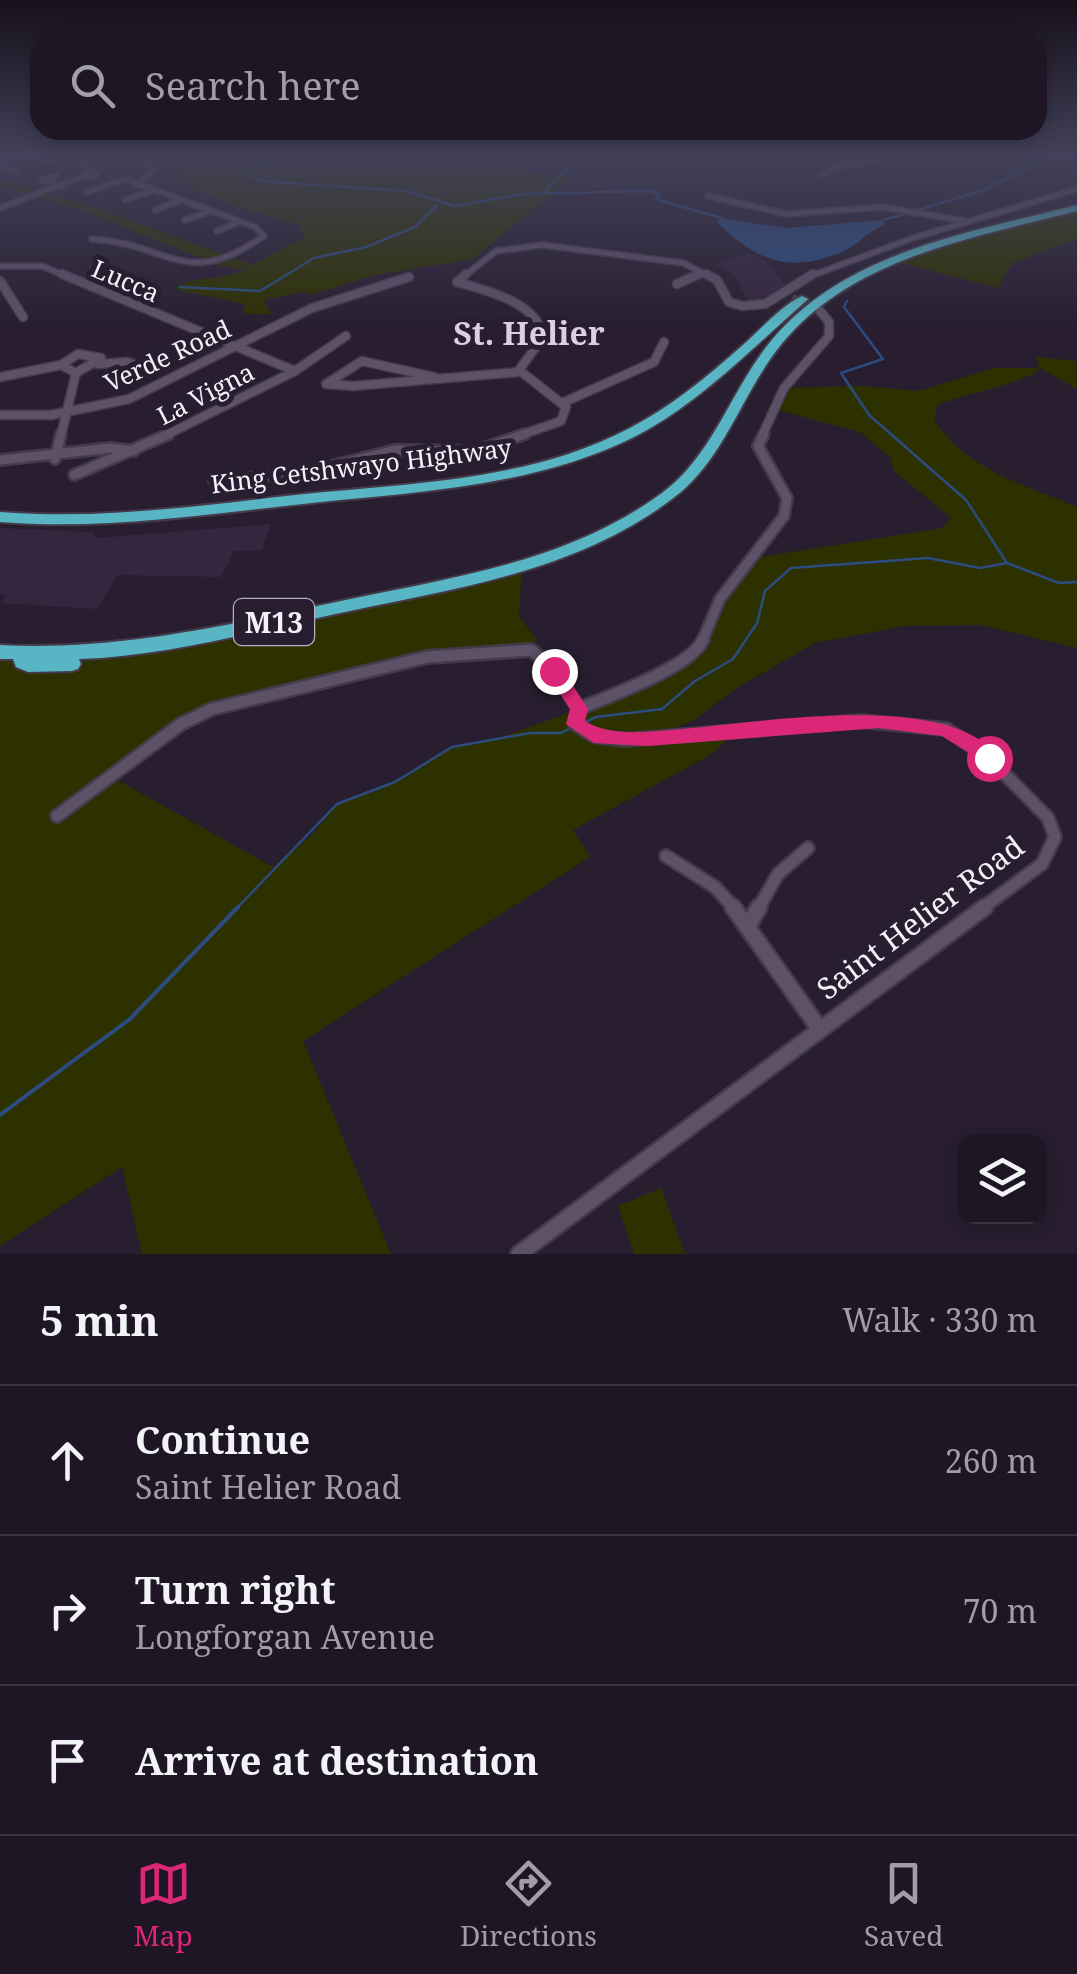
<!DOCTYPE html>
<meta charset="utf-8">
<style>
body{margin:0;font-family:"Noto Serif",serif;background:#261f2c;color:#f1f3f6}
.controls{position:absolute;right:30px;bottom:30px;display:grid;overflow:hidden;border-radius:20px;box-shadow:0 5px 15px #0003}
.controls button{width:90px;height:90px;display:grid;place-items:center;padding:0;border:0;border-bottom:2px solid #3c3541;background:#1e1624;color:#f1f3f6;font:50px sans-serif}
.stop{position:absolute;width:30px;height:30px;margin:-22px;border:8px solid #db2777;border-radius:50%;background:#fff}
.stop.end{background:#db2777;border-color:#fff;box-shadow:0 2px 10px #0008}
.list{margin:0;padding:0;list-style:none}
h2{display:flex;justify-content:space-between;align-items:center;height:130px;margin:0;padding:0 40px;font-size:42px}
h2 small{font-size:32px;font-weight:400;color:#a19fa6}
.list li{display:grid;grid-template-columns:65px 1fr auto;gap:30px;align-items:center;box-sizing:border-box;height:150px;padding:0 40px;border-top:2px solid #3c3541}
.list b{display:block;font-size:38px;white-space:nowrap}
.list p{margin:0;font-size:32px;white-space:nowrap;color:#a19fa6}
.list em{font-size:32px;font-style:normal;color:#a19fa6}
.icon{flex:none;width:55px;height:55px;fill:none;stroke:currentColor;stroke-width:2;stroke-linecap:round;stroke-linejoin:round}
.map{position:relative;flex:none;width:1077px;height:1254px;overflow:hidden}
.search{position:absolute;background:#1e1624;box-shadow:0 5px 15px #0003;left:30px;right:30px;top:30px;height:110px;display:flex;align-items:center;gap:25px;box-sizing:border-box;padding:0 35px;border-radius:30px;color:#a19fa6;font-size:38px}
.sheet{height:580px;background:#1e1624}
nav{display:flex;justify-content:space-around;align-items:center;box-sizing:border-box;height:140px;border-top:2px solid #3c3541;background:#1e1624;font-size:28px;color:#a19fa6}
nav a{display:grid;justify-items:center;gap:5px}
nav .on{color:#db2777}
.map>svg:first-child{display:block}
</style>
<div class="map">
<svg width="1077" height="1254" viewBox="0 0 1077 1254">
<rect width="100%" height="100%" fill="#281e30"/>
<g fill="#34263e">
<polygon points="750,253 764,260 786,285 760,301 748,300 733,274 714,264"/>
<polygon points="271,524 262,550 234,551 221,577 117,575 98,609 1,603 6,595 0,593 0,528 93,532 97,538"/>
</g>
<g fill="#2d3100">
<path d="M 176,153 L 356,153 L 371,159 L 470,162 L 572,177 L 473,259 L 374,275 L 311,295 L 303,292 L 264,300 L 271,314 L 243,314 L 245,304 L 174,289 C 193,272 226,285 250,265 L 240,269 L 218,265 L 89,213 L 0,186 L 0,179 L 114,214 L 252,265 L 305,237 L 297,224 L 234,206 L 174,181 L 181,168 Z"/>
<polygon points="1077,210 1077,239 1012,263 998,288 894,261"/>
<path d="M 1036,357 L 1076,361 L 1077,389 L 1040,368 C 1027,383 963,394 937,405 L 934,420 C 967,470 1025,485 1077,507 L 1077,648 L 980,625 L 905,626 L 815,643 L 740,686 L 694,720 L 653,737 L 736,732 L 710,755 L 573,830 L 590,857 L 303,1041 L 391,1254 L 142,1254 L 122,1167 L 0,1246 L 0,652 L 136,648 L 522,566 L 519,617 L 537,639 L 531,650 L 432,656 L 197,715 L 112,777 L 273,867 L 309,838 L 337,804 L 395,782 L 452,747 L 496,739 L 579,709 L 693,654 L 720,599 L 748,559 L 943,528 L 951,518 L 893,470 L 891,458 L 860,432 L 774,409 L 784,388 L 861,386 L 919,391 L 994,368 L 1039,368 Z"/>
<polygon points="661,1188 685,1254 634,1254 618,1206"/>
</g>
<path fill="#2c4c80" d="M 720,218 L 786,228 L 883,220 L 884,225 C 868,231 859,244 844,251 C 790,274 757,262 717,222 Z"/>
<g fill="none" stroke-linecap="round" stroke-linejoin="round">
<g stroke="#2c4c80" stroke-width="2.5">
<polyline points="264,153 252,176 259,181 406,191 455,206 523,194 651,191 660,194 656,199 721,218"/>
<polyline points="545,193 557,177 593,153"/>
<polyline points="918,210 981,191 1029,167 1030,153"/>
<polyline points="883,220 905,214"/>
<polyline points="180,287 260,291 314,258 366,247 415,227 437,205"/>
<polyline points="847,301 844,307 883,359 841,373 869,415 966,500 1007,563 1059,583 1077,582"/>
<polyline points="581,724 596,717 662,709 695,681 733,659 757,623 765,591 791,568 928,558 980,568 1007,563"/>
<polyline points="236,909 337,804 395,782 452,747 530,733 561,733 573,727"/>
</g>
<polyline stroke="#2c4c80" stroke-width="4" points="0,1115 130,1019 238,907"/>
<polyline stroke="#473e4f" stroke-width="8" stroke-dasharray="8 4" stroke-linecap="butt" points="792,298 819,310"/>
<g stroke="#443a4a" stroke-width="8">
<g id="minor-far4">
<polyline points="73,153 93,174"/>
<polyline points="135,153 154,169 137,184"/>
<polyline points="443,153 452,157"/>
<polyline points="31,156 50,162"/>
<polyline points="747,157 752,153"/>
<polyline points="496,158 545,153"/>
<polyline points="0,164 38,153"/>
<polyline points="0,167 15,172"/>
<polyline points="822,175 833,168 911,153"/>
<polyline points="57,176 42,180 62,187"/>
<polyline points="87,192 129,178"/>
<polyline points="708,196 786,214 882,207 965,221"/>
<polyline points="125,200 151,191"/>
<polyline points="0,208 86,175 97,175 87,178"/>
<polyline points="155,210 179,201"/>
<polyline points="185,220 206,213"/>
<polyline points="217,231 238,222"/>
<path d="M 92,239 C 171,244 185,291 264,236 L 255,227 L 123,178"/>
<polyline points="0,266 42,266 68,277"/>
<polyline points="463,277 496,251 543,245 683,263 711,277"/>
<polyline points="693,277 702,273"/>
<polyline points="808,277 913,238 1077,189"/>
</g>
</g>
<g stroke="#443a4a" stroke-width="11">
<g id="minor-far3">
<polyline points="62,274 295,371 164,436"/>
<path d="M 466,274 L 457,282 C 488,291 534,301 544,336 L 519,370 L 566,407 L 561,421 L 518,436"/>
<polyline points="706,274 717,280 729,302 742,306 765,304 813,274"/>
<polyline points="0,281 23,317"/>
<polyline points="677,284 699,274"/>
<polygon points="78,354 101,358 76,373 61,365"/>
<polyline points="98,364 127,362 146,368"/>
<polyline points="295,371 346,336"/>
<polyline points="0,377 61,365"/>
<polyline points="434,377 362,361 326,384 353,386 519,372"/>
<polyline points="562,403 654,362 664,342"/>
<polyline points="0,415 51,415 129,399 312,308 409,277"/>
<polyline points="61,436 76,373"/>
<polyline points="762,436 784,388 829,336 829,322 820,311"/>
</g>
</g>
<g stroke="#443a4a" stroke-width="14">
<g id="minor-far2">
<polyline points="55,459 61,434"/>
<polyline points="0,460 111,448 134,451"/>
<polyline points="74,475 169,434"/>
<polyline points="214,481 304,473 395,450 475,451 525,434"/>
<polyline points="702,642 720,599 784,516 787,498 758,446 764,434"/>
</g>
</g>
<g stroke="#443a4a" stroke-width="16">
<g id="minor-far1">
<path d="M 703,640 C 690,668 608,696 579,709 L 575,724 L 594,736 L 625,740 L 860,721 L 946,729 L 989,758 L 1048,818 L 1055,837 L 1042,864 L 981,909"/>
<polyline points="57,816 181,724 212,709 427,657 531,650 551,666 579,709"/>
<polyline points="666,856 715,887 735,909"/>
<polyline points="758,909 778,874 808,848"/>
</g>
</g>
<g stroke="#443a4a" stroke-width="20">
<g id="minor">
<polyline points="733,907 819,1028"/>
<polyline points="748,926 759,907"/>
<polyline points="519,1254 985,907"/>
</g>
</g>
<g stroke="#443a4a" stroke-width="4">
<g id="motorway">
<path d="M 1077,205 L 1077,211 C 969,239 840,259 771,358 C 738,405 720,464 672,499 C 573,574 449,589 331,615 C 248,633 164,656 79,659 L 81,664 L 78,669 L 72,671 L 28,672 L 16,667 L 13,659 L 0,659 L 0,645 C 115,651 224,626 336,602 C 449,578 567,563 662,493 C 712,456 730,393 767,346 C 840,252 969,233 1077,205 Z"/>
<path d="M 802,296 L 808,299 L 806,301 C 751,349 699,404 634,437 C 529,489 409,492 294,505 C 196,516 99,530 0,522 L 0,512 C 100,520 196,506 295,495 C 407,483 526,482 628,429 C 671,407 708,376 744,344 C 762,328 781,306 802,296 Z"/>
</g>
</g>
<use href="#minor-far4" stroke="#5d5167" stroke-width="5"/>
<use href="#minor-far3" stroke="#5d5167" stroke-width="8"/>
<use href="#minor-far2" stroke="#5d5167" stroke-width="9"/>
<use href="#minor-far1" stroke="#5d5167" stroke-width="11"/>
<use href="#minor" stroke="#5d5167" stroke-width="15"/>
<use href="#motorway" fill="#58b5c4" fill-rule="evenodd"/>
</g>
<linearGradient id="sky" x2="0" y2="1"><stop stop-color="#16101a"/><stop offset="0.47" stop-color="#424159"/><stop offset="1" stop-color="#424159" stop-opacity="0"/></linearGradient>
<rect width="1077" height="329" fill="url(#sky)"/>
<path fill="#db2777" d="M 554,664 L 560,666 L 588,709 L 585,721 C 611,738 652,731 682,729 C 755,723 953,689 998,758 L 989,765 L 942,736 L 879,728 L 648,746 L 594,743 L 566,724 L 570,709 L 545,671 Z"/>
<g text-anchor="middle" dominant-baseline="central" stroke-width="10" stroke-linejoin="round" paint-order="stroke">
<g font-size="25" fill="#f7f0fc" stroke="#281e30">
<text transform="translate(126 280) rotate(23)">Lucca</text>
<text transform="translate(167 355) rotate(-25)">Verde Road</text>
<text transform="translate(205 393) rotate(-27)">La Vigna</text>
<text transform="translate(361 465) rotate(-7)">King Cetshwayo Highway</text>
</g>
<rect fill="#281e30" stroke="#b9b1bf" stroke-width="2.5" x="234" y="599" width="80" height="46" rx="8"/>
<g font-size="28" font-weight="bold" fill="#f7f0fc">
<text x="274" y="622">M13</text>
</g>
<g font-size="30" fill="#f7f0fc" stroke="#281e30">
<text transform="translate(920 917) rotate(-37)">Saint Helier Road</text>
</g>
<g font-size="32" font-weight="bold" fill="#dccee7" stroke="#281e30">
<text x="529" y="332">St. Helier</text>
</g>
</g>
</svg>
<div class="controls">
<button><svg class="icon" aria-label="layers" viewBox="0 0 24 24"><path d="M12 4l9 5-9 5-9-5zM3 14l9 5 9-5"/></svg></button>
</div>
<div class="stop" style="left:989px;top:758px"></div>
<div class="stop end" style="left:554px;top:671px"></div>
<div class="search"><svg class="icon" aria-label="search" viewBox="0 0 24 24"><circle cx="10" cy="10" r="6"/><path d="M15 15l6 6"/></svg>Search here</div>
</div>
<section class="sheet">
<h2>5 min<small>Walk · 330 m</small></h2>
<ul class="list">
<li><svg class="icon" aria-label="ahead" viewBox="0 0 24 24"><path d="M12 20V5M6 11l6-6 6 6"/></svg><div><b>Continue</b><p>Saint Helier Road</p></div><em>260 m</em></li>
<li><svg class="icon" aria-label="right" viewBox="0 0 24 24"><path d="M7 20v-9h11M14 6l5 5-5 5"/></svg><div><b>Turn right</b><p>Longforgan Avenue</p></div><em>70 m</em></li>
<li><svg class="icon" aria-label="arrive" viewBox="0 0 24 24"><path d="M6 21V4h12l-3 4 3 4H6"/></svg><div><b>Arrive at destination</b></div></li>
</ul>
</section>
<nav>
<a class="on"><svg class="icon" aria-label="map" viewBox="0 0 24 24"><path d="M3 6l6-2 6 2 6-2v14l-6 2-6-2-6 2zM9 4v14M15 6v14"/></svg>Map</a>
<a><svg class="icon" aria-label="directions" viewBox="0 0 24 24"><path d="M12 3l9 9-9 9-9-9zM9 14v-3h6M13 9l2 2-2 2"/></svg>Directions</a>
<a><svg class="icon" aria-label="saved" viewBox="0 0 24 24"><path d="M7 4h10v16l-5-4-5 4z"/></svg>Saved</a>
</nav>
